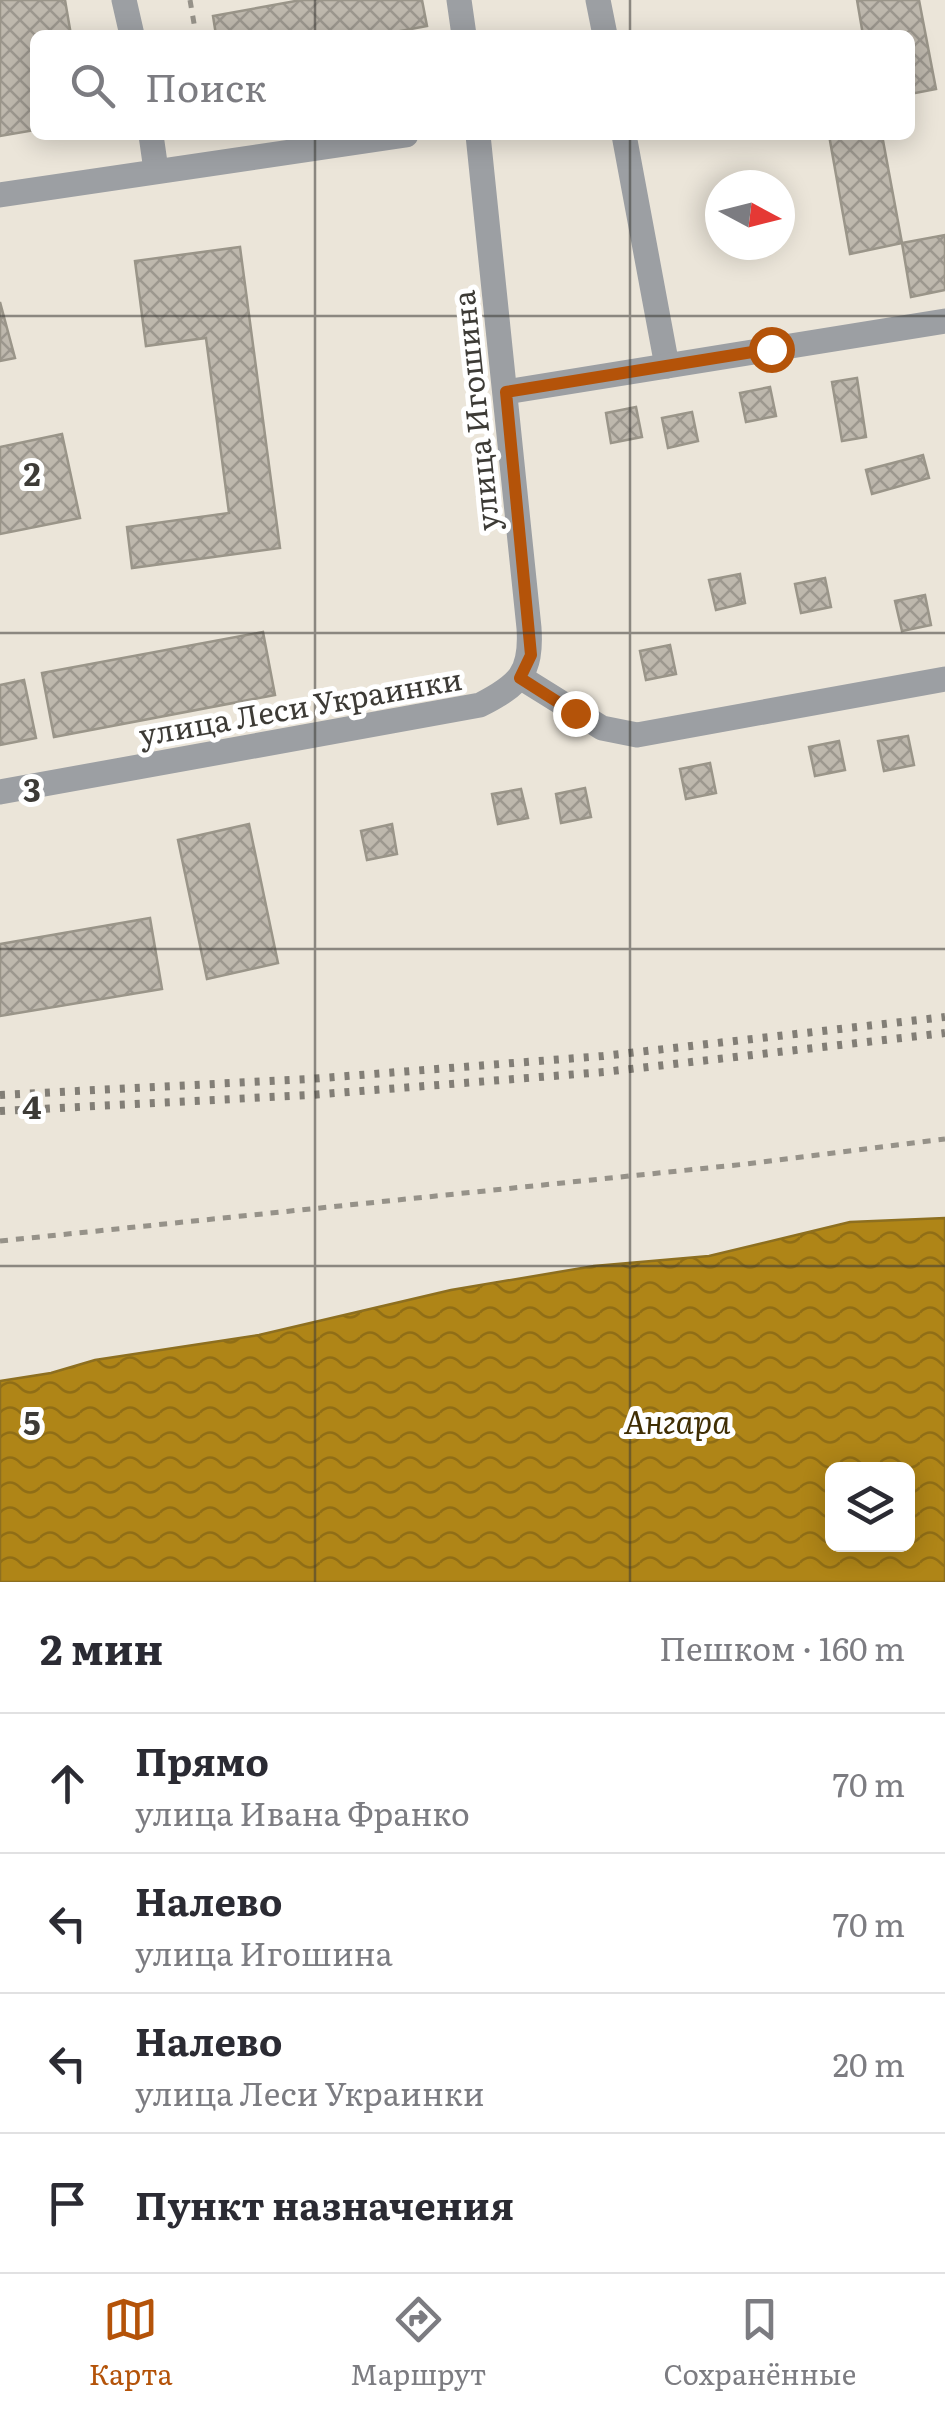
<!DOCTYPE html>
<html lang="ru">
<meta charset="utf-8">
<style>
body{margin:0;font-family:Literata,serif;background:#f7f7f7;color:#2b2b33}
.controls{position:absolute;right:30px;bottom:30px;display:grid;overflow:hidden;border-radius:15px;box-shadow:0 5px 25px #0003}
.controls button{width:90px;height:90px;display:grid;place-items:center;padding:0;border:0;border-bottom:2px solid #e1e1e2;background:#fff;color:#2b2b33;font:50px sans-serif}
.compass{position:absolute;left:705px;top:170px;width:90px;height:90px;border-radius:50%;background:#fff;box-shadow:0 5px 25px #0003;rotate:97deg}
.stop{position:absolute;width:30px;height:30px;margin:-22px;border:8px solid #b45309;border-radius:50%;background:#fff}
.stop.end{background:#b45309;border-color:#fff;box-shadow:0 2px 10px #0008}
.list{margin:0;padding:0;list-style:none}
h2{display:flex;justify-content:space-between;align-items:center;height:130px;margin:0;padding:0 40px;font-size:42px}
h2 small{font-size:32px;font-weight:400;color:#7c7c81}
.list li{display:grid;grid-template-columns:65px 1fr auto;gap:30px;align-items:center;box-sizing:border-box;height:140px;padding:0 40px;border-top:2px solid #e1e1e2}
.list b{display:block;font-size:38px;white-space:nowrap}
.list p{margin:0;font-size:32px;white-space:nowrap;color:#7c7c81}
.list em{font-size:32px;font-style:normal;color:#7c7c81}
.icon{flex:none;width:55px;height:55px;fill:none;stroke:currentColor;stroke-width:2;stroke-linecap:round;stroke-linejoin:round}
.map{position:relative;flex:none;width:945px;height:1582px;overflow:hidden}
.search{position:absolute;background:#fff;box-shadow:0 5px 25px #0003;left:30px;right:30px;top:30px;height:110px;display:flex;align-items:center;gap:25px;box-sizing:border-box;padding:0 35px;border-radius:15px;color:#7c7c81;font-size:38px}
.sheet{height:690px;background:#fff}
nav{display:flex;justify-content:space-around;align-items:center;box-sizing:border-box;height:140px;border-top:2px solid #e1e1e2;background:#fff;font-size:28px;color:#7c7c81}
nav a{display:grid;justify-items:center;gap:5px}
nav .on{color:#b45309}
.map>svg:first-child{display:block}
</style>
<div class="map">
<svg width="945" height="1582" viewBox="0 0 945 1582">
<defs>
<pattern id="water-waves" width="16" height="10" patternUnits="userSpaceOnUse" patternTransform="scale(2.5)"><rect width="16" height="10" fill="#af8517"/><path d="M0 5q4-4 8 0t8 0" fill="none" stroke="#906e16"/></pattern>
<pattern id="building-cross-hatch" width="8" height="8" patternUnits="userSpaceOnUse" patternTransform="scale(2.5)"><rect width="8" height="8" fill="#beb8ad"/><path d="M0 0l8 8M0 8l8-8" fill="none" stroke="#9c978e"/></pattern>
</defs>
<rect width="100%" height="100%" fill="#ebe5d9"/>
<path fill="url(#water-waves)" stroke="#8d6f20" stroke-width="2.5" fill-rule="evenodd" d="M 945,1218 L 945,1582 L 0,1582 L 0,1381 L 51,1373 L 95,1360 L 259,1335 L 451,1290 L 594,1266 L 709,1256 L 850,1222 ZM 832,1470 L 908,1470 L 908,1544 L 832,1544 Z"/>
<g fill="url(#building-cross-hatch)" stroke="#9a9589" stroke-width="2.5">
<polygon points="0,0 65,0 71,35 35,35 35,130 0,136"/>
<polygon points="301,0 422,0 427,26 379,35 216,35 213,16"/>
<polygon points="857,0 919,0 936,89 910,94 910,35 863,35"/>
<polygon points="829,135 882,135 902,243 850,254"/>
<polygon points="945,235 945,290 911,297 902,243"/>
<polygon points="240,247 280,548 132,568 127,527 229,513 206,338 146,346 135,261"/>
<polygon points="0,302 15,358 0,361"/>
<polygon points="857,378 866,437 842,441 832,382"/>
<polygon points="770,387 776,416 746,422 740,393"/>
<polygon points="636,407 642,437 611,443 606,413"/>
<polygon points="692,412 698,441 668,448 662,418"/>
<polygon points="62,434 80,518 0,534 0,447"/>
<polygon points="923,455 929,478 872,494 866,470"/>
<polygon points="740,574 745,603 716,610 709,580"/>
<polygon points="825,578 831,607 801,613 795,584"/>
<polygon points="925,595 931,625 902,631 895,601"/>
<polygon points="263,632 275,695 54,737 42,673"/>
<polygon points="670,645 676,674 646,680 640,651"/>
<polygon points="24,680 36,738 0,745 0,685"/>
<polygon points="908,736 914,765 884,771 878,741"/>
<polygon points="839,741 845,770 815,776 809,747"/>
<polygon points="710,763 716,793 686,799 680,769"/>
<polygon points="585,788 591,817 561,823 556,794"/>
<polygon points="521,789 528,818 498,824 492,794"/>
<polygon points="249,824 278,963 207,979 178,840"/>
<polygon points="392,824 397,854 367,860 361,831"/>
<polygon points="150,918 162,989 0,1016 0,944"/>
</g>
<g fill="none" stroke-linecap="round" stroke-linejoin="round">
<g stroke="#969289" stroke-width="5" stroke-dasharray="8 8" stroke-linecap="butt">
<polyline points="190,0 196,35"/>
<polyline points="0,1241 746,1164 945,1139"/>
</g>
<g stroke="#9c9fa3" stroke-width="25">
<polyline points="124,0 132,35"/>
<polyline points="459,0 464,35"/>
<polyline points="598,0 605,35"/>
<polyline points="151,135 156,170"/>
<polyline points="624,135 667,366"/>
<polyline points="0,195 406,135"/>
<polyline points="506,392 945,321"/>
<polyline points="520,677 602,728 637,735 945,679"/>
<path d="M 0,792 L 480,705 C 519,685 532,673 529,628 L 478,135"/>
</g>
<g stroke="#827e76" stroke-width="8" stroke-dasharray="5 10" stroke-linecap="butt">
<polyline points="0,1095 309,1079 603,1056 945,1017"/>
<polyline points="0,1111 310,1095 604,1072 945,1033"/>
</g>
</g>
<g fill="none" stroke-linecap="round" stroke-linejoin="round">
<polyline stroke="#b45309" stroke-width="12" points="575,713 520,678 531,655 506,392 771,349"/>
</g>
<path fill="none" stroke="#3d3b36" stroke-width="2.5" stroke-opacity="0.55" d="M 315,0 L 315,35M 630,0 L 630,35M 315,135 L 315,1582M 630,135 L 630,1582M 0,316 L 945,316M 0,633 L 945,633M 0,949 L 945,949M 0,1266 L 945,1266"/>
<g text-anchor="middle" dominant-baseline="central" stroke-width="10" stroke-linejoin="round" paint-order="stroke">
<g font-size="30" fill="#3d3b36" stroke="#fff">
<text transform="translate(474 411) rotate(-96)">улица Игошина</text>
<text transform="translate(300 705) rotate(-10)">улица Леси Украинки</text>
</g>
<g font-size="32" font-style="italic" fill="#402e03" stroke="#fff">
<text x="677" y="1420">Ангара</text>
</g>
</g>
<g font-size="32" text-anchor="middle" font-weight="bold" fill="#3d3b36" stroke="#fff" stroke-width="10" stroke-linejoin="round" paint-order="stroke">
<text x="32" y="486">2</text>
<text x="32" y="802">3</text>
<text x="32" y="1119">4</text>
<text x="32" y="1435">5</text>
</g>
</svg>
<div class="controls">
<button><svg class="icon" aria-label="layers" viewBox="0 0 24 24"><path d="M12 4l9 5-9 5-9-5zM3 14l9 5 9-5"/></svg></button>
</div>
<svg class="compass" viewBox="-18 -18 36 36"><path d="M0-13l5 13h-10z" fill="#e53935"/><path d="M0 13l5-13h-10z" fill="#7c7c81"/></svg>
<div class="stop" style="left:771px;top:349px"></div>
<div class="stop end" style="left:575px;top:713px"></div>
<div class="search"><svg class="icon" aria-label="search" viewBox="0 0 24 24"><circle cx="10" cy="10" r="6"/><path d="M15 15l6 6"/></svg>Поиск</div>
</div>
<section class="sheet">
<h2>2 мин<small>Пешком · 160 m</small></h2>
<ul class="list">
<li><svg class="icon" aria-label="ahead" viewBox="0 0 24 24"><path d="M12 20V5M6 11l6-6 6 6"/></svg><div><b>Прямо</b><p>улица Ивана Франко</p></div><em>70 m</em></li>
<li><svg class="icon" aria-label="left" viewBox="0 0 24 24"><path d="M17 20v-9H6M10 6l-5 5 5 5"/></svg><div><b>Налево</b><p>улица Игошина</p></div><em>70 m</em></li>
<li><svg class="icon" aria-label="left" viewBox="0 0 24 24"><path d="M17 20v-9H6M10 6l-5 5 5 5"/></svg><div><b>Налево</b><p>улица Леси Украинки</p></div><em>20 m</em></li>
<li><svg class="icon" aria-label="arrive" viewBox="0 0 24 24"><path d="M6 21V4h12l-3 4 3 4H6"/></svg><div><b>Пункт назначения</b></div></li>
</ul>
</section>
<nav>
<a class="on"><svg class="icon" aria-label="map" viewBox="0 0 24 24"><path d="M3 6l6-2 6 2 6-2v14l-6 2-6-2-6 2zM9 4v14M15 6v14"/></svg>Карта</a>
<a><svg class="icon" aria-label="directions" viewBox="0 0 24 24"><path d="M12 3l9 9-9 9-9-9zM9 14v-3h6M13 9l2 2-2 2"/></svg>Маршрут</a>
<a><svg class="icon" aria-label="saved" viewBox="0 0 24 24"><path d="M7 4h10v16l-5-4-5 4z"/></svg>Сохранённые</a>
</nav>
